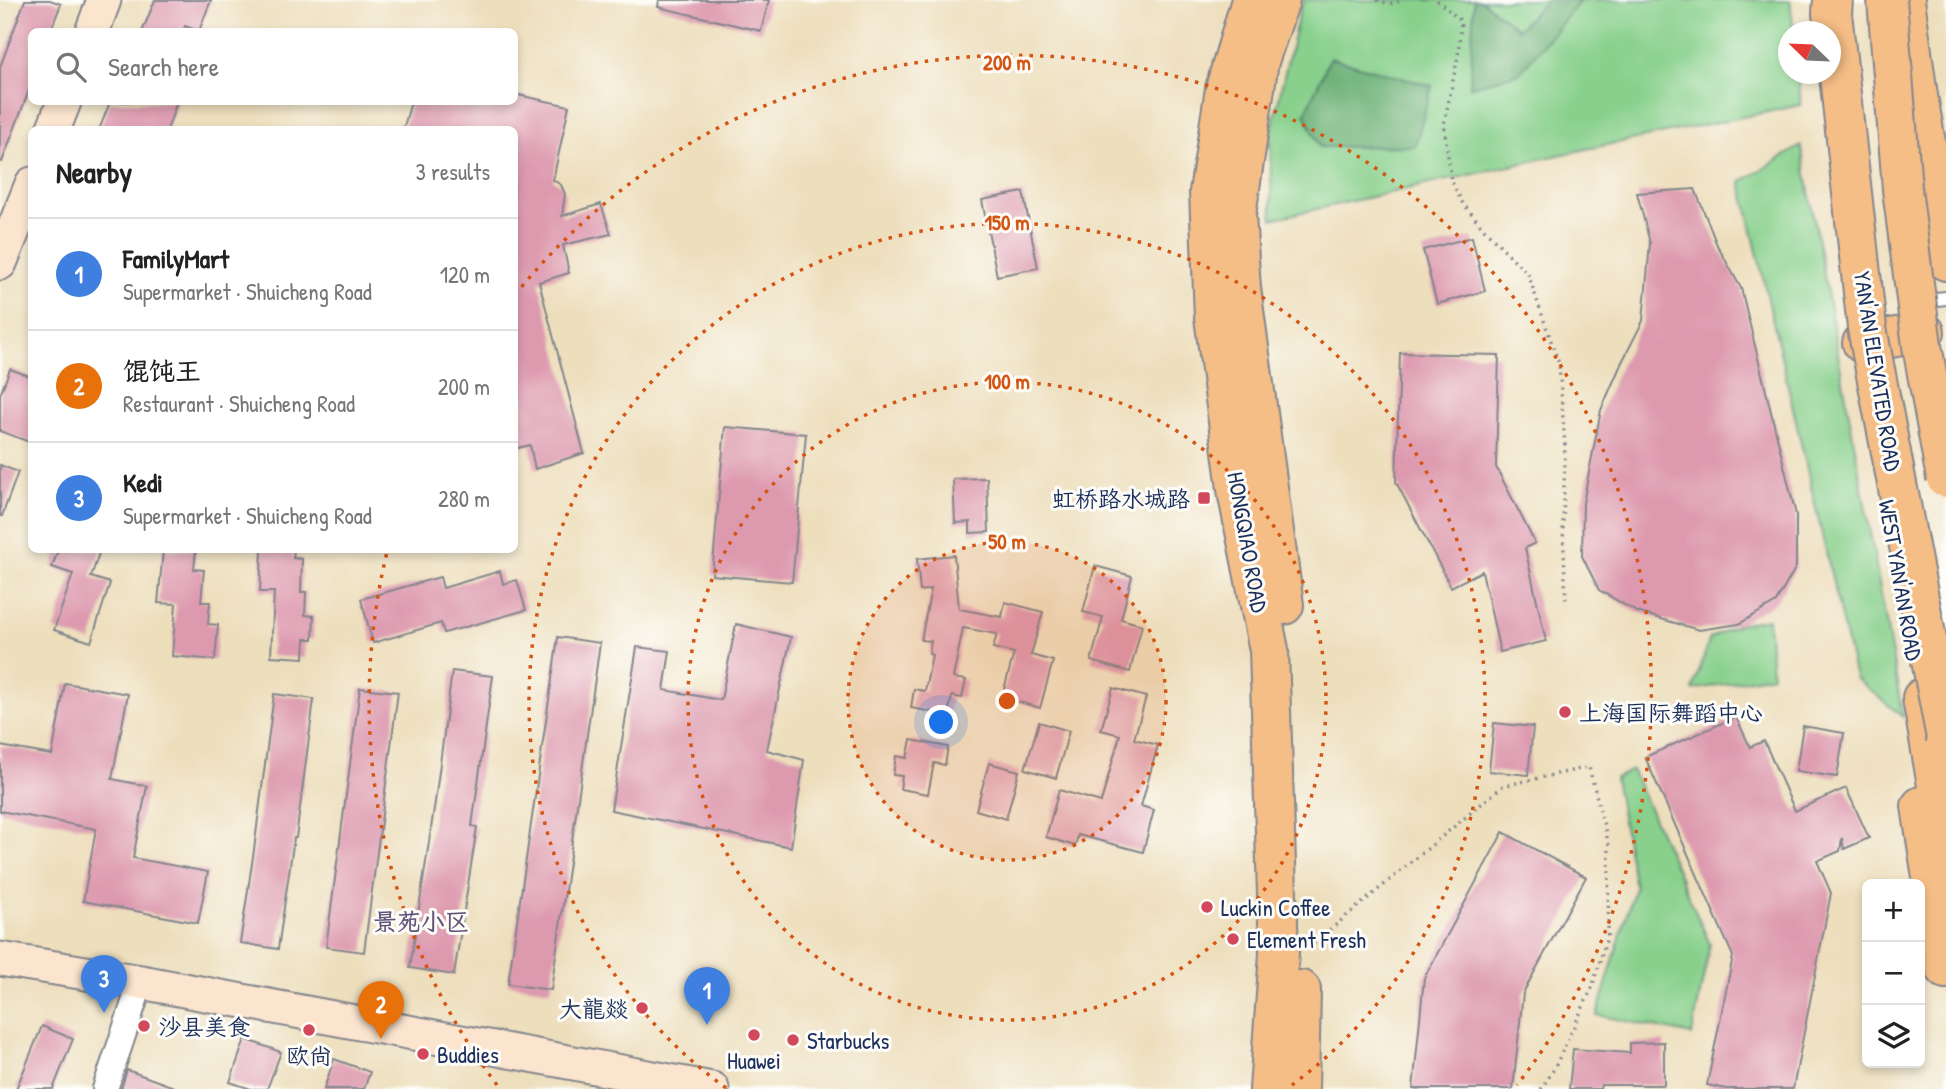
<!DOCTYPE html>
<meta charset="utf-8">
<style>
body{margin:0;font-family:"Patrick Hand","LXGW WenKai TC",sans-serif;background:#f6f6f6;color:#222}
.controls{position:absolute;right:21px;bottom:21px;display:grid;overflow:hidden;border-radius:10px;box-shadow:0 4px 10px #0003}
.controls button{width:63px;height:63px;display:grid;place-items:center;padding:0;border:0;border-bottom:2px solid #e0e0e0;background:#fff;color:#222;font:35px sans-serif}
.compass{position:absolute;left:1778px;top:21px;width:63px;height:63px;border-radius:50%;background:#fff;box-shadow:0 4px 10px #0003;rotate:293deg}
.you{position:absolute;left:942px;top:723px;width:24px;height:24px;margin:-18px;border:5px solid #fff;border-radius:50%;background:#1a73e8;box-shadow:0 0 0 10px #1a73e833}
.badge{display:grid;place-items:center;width:46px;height:46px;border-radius:50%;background:#111827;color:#fff;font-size:23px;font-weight:700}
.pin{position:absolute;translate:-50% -58px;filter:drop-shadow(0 2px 4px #0008)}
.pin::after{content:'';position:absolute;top:37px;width:24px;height:21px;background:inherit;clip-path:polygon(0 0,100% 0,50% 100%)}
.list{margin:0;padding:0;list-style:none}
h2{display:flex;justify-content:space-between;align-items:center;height:91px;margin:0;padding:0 28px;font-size:30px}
h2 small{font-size:23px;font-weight:400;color:#767676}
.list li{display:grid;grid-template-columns:46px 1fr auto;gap:21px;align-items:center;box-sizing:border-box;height:112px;padding:0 28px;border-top:2px solid #e0e0e0}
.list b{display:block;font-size:26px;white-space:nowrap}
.list p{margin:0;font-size:23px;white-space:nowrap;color:#767676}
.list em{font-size:23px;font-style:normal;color:#767676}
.icon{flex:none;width:38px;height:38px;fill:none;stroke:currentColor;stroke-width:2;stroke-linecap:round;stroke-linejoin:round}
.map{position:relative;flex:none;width:1946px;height:1089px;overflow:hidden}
.search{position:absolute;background:#fff;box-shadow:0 4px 10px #0003;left:28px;top:28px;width:490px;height:77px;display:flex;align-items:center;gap:18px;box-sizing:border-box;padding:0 24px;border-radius:10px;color:#767676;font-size:26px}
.panel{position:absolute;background:#fff;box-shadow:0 4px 10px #0003;left:28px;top:126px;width:490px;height:427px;border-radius:10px}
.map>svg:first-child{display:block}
</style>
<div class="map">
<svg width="1946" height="1089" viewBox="0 0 1946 1089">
<rect width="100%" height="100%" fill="#fdfcf7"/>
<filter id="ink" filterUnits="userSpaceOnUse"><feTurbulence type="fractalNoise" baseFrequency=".0143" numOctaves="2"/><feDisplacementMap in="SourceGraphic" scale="14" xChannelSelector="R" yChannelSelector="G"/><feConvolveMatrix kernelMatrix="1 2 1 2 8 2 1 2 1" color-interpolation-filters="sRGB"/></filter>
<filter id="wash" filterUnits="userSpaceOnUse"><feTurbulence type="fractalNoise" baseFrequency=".00686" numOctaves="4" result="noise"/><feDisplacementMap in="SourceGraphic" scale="28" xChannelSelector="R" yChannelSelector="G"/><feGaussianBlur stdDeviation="1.57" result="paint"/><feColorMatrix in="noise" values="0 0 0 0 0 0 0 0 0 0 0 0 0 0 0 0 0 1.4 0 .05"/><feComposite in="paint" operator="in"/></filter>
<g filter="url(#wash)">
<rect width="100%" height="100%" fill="#eddebc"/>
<g fill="#88d08c" stroke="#528075" stroke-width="2">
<polygon points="1304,0 1790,0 1794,31 1788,32 1788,74 1798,74 1801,105 1577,151 1272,219 1270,136 1300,9"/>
<polygon points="1801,146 1903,717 1855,678 1741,182"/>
<polygon points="1768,619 1772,675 1693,690 1710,638 1739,624"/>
<polygon points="1632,770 1710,944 1692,1035 1597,1015 1635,887 1615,778"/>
</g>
<g fill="#6eb278" stroke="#44706b" stroke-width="2">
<polygon points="1474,0 1481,0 1518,29 1547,0 1581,0 1519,73 1470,87"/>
<polygon points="1330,58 1432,86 1415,146 1320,147 1305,114"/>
</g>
<g id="blocks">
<g fill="#dd99ae">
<polygon points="25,0 50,0 61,4 50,32 32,32 32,82 2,162 0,161 0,67"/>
<polygon points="155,0 211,0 199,31 185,26 183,32 142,32"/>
<polygon points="659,0 769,0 761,31 658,7"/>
<polygon points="514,94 569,106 553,180 561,185 565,194 562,216 601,204 611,234 563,245 569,273 539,282 584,453 535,469 530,445 514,449 514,130 403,130 411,102 514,102"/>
<polygon points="110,102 177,102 167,130 99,130"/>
<polygon points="1695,189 1717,245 1741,288 1796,515 1796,567 1776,602 1739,624 1699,630 1637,612 1599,590 1582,556 1583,503 1601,410 1622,362 1643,321 1650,243 1637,193"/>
<polygon points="1023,192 1038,268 997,276 982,200"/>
<polygon points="1472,237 1485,291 1437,304 1423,250"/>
<polygon points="1400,353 1499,355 1496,467 1535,543 1525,548 1546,641 1500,652 1482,571 1451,587 1396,482"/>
<polygon points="10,369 32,377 32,443 0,431 0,395"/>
<polygon points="725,427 806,434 792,582 712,575"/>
<polygon points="0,465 18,472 2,516 0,516"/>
<polygon points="987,478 989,532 970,533 970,522 955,523 953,479"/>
<polygon points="58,550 100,550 91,577 110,583 91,642 54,630 73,574 52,567"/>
<polygon points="163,550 196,550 194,569 204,570 201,602 210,602 208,624 218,625 215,660 172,656 176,604 158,603"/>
<polygon points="262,550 294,550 293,558 302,559 301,592 306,592 305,615 314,616 313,639 305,639 304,658 271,656 274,592 260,592"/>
<polygon points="954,555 959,609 1002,617 1005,602 1043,612 1031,655 1053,661 1040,708 1002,697 1014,653 993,648 997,634 963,628 953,678 966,680 962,698 952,696 948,715 911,708 914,689 925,691 932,655 929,654 931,641 921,640 931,589 920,591 917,559"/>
<polygon points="1095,566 1132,576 1121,619 1142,625 1130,672 1091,661 1103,617 1083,612"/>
<polygon points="500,571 503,584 517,580 526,610 444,633 441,623 373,643 361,599 440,577 443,588"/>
<polygon points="736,624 791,637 767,750 804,760 791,847 611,810 637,647 670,651 664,690 721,700"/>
<polygon points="558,637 600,643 551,990 508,984"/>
<polygon points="452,671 493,676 472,826 477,827 454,975 410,968 435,802"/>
<polygon points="65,683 128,694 112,779 147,786 133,858 208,872 198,923 83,901 96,829 0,811 0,746 52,755"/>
<polygon points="360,688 398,692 364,952 326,947"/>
<polygon points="1113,688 1146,697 1134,739 1158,745 1141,806 1154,810 1143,852 1078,835 1075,846 1046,837 1059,790 1101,802 1120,735 1101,730"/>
<polygon points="274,694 314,699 296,838 294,838 278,949 240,943 254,850"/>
<polygon points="1736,717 1750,747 1764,741 1795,811 1846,788 1869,838 1844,849 1842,838 1840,851 1817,861 1831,893 1793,1089 1726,1089 1707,1085 1733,956 1645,757"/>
<polygon points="1039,722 1069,731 1056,778 1025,769"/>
<polygon points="1494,723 1533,727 1528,775 1489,771"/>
<polygon points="1803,726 1844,733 1837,777 1796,771"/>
<polygon points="911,740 948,747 945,765 934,763 928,794 900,789 902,776 893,775 896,756 907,758"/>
<polygon points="989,763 1019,771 1006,819 976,810"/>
<polygon points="1503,832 1586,877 1523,993 1513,1089 1413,1089 1424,978"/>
<polygon points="42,1026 73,1039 53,1089 16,1089"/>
<polygon points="245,1039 281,1052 267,1089 251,1089 230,1082"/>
<polygon points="1664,1042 1664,1085 1601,1085 1600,1089 1569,1089 1573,1049 1630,1053 1630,1043"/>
<polygon points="334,1059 370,1072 364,1089 324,1089"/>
<polygon points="127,1070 174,1087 174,1089 121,1089"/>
</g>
</g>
</g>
<g filter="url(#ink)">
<use href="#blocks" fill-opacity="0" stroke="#84868d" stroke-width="2"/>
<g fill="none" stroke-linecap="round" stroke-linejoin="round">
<g stroke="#84868d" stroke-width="16">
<polyline id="lane" points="1920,301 1946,298"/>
</g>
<g stroke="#84868d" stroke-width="28">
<polyline id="street" points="105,1089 141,982"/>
</g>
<g stroke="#84868d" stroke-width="37">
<g id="secondary">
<polyline points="92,32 104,0"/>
<polyline points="53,130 64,102"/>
<polyline points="0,263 32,184"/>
<polyline points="0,959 141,982 712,1089"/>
</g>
</g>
<g stroke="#84868d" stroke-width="42">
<g id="primary">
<polyline points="1251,0 1225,89 1209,192 1214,317 1238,496 1269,650 1279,954 1269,1089"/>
<polyline points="1280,0 1259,61 1236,215 1241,288 1284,605"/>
<polyline points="1905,0 1918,96 1946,261"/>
<polyline points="1862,343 1925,332"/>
<polyline points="1922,698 1946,838"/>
<polyline points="1921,806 1946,969"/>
<polyline points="1299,1089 1301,990"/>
</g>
</g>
<g stroke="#84868d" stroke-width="3.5" stroke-dasharray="2 5" stroke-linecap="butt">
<polyline points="1377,0 1390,4 1403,0"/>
<polyline points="1437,0 1461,21 1458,56 1444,124 1451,180 1462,202 1484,229 1528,274 1559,364 1565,446 1563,527 1566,603"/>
<polyline points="1308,948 1503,786 1589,767 1609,845 1608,934 1592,988 1554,1069 1541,1089"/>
</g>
<use href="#lane" stroke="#fff" stroke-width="12"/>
<use href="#street" stroke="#fff" stroke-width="24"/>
<use href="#secondary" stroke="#fbe5cf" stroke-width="33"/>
<use href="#primary" stroke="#f6be87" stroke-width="38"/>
<g stroke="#84868d" stroke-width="42" stroke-linecap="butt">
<g id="highway-bridge">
<polyline points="1833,0 1832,13 1867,328 1946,738"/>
<polyline points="1887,0 1902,189 1922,346 1946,478"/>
</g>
</g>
<use href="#highway-bridge" stroke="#f6be87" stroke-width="38"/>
</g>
</g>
<circle cx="1007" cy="701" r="159" fill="#d45514" fill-opacity=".12"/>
<g fill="none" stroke="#d45514" stroke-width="3.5" stroke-dasharray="3.5 7">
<circle cx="1007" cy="701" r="159"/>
<circle cx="1007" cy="701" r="319"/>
<path d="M726 1088A478 478 0 1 1 1288 1088"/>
<path d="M497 1085A638 638 0 0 1 387 552M515 295A638 638 0 0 1 1517 1085"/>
</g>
<g fill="#d1495b" stroke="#fdfcf7" stroke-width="2.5">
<rect x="1197" y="491" width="14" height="14" rx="3.5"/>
<circle cx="1565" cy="712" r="7"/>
<circle cx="1207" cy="907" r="7"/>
<circle cx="1233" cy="939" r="7"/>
<circle cx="642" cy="1008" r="7"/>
<circle cx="144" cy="1026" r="7"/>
<circle cx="309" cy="1030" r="7"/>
<circle cx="754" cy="1035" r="7"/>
<circle cx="793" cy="1040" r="7"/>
<circle cx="423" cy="1054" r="7"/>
</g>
<g text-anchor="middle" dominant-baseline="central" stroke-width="6" stroke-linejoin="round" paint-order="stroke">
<g font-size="23" fill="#1b2f5e" stroke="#fdfcf7">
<text transform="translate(1878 371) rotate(81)">YAN'AN ELEVATED ROAD</text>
<text transform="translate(1248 542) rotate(80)">HONGQIAO ROAD</text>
<text transform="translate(1901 580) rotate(80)">WEST YAN'AN ROAD</text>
</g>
<g font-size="23" fill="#1b2f5e" stroke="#fdfcf7" text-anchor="start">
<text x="1190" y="498" text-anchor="end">虹桥路水城路</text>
<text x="1579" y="712">上海国际舞蹈中心</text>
<text x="1221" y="907">Luckin Coffee</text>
<text x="1247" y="939">Element Fresh</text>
<text x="628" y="1008" text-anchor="end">大龍燚</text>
<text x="158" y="1026">沙县美食</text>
<text x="807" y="1040">Starbucks</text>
<text x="437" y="1054">Buddies</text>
<text x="309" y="1055" text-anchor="middle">欧尚</text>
<text x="754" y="1060" text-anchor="middle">Huawei</text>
</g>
<g font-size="24" font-weight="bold" fill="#5f547a" stroke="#fdfcf7">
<text x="421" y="921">景苑小区</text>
</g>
</g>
<circle cx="1007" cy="701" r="10" fill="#d45514" stroke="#fdfcf7" stroke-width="3.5"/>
<g font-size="21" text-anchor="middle" font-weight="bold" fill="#d45514" stroke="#fdfcf7" stroke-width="6" stroke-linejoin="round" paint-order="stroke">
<text x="1007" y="70">200 m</text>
<text x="1007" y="230">150 m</text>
<text x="1007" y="389">100 m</text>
<text x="1007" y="549">50 m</text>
</g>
</svg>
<div class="controls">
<button>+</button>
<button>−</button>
<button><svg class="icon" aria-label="layers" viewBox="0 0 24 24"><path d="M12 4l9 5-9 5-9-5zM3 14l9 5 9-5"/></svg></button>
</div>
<svg class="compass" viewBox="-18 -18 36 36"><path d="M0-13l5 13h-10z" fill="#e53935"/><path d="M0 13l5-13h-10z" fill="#767676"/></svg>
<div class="you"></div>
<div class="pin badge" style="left:707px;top:1025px;background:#3f7fe0">1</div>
<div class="pin badge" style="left:381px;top:1039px;background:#e8710a">2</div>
<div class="pin badge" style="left:104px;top:1013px;background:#3f7fe0">3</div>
<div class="search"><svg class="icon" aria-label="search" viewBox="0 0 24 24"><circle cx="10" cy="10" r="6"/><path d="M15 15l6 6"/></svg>Search here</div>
<section class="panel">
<h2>Nearby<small>3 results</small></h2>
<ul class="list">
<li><span class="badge" style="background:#3f7fe0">1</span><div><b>FamilyMart</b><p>Supermarket · Shuicheng Road</p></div><em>120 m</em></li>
<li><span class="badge" style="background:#e8710a">2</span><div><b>馄饨王</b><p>Restaurant · Shuicheng Road</p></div><em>200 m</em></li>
<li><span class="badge" style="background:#3f7fe0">3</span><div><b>Kedi</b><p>Supermarket · Shuicheng Road</p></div><em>280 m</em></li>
</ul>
</section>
</div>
